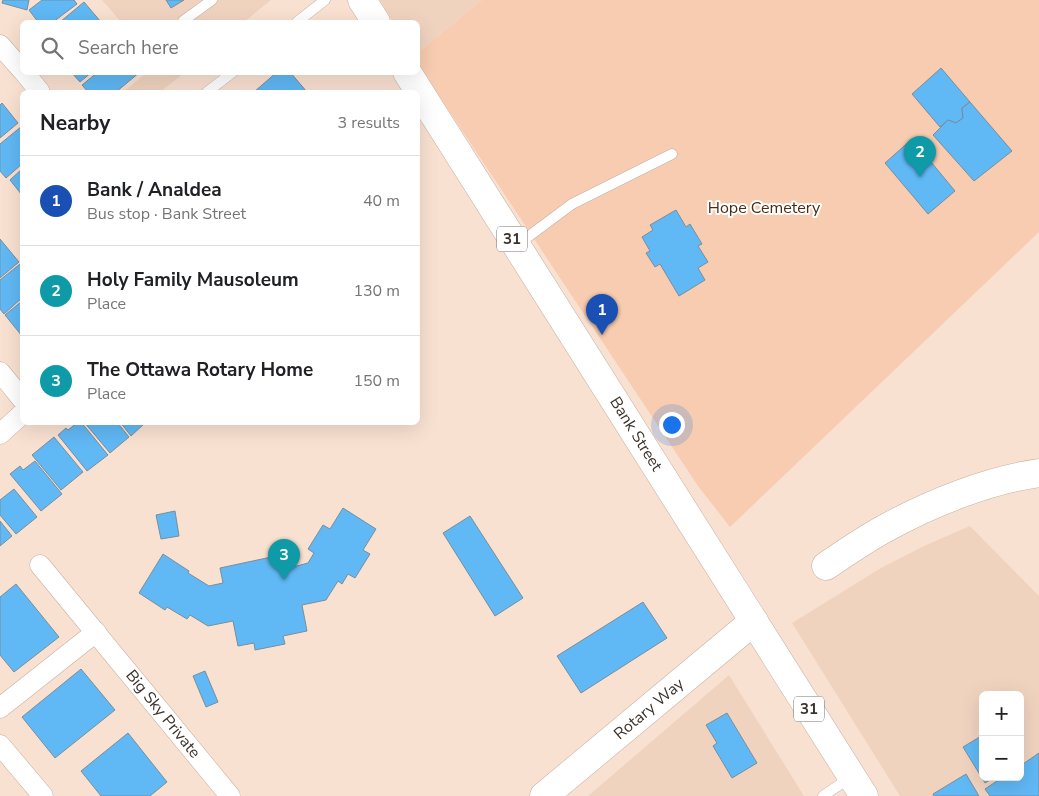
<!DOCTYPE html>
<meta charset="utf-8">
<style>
body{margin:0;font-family:"Nunito Sans",sans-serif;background:#f6f6f6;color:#202124}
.controls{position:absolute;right:15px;bottom:15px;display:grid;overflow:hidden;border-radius:8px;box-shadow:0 5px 20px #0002}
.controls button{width:45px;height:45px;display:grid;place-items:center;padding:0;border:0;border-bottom:1px solid #e0e0e0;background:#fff;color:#202124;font:25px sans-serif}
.you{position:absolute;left:671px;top:424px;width:18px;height:18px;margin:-12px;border:4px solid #fff;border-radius:50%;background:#1a73e8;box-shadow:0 0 0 8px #1a73e833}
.badge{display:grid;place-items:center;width:32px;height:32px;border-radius:50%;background:#3986b8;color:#fff;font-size:16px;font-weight:700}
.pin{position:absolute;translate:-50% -41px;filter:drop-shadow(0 1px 2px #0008)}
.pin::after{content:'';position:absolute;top:26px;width:18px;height:15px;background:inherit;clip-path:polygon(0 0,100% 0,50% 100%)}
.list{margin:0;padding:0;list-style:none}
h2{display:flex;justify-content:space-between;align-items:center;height:65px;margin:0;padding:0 20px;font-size:21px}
h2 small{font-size:16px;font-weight:400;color:#757577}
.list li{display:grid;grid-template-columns:32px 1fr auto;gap:15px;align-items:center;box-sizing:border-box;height:90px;padding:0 20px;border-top:1px solid #e0e0e0}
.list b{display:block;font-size:19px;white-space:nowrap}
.list p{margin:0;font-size:16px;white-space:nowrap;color:#757577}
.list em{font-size:16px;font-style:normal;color:#757577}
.icon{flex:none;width:28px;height:28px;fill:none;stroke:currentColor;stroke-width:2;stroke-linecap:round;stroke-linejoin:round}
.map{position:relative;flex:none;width:1039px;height:796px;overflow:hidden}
.search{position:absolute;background:#fff;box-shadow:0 5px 20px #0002;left:20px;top:20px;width:400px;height:55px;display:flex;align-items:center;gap:12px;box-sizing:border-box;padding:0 18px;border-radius:8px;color:#757577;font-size:19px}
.panel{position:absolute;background:#fff;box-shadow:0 5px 20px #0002;left:20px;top:90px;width:400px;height:335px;border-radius:8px}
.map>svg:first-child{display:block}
</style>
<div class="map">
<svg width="1039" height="796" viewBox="0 0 1039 796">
<rect width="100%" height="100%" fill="#f9e1d1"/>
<g fill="#f0d3bf" fill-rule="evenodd">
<polygon points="102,0 271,0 244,22 121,22"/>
<polygon points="380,0 482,0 418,53 418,22 393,22"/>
<polygon points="148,72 184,72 184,73 160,92 123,92"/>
<path d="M 970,526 L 1039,596 L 1039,796 L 900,796 L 792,623 L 881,568 L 924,546 ZM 983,695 L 1020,695 L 1020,777 L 983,777 Z"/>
<polygon points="729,675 804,796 588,796"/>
</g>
<polygon fill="#f7ccb0" points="482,0 1039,0 1039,232 730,527 698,486 418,64 418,53"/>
<g fill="#60b8f4" stroke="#798e9d">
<polygon points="3,0 29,0 27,10 2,3"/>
<polygon points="42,0 74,0 77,4 53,22 38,22 29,10"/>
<polygon points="166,0 184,0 171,8"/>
<polygon points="84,2 101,22 60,22"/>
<polygon points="941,68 970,102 962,108 963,118 956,123 948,120 940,127 912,94"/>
<polygon points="71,72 92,72 80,82"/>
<polygon points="98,72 140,72 116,92 88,92 82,85"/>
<polygon points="277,72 290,72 307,92 254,92"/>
<polygon points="970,102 1012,151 974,181 933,135 948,120 956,123 963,118 962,108"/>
<polygon points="2,103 18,123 0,138 0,105"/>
<polygon points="22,126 22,164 6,178 0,171 0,144"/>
<polygon points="912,139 955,191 928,214 885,163"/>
<polygon points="22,169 22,195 10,180"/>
<polygon points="676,210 686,227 690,224 702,244 698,246 708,262 698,268 705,280 679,296 660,264 655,267 646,253 650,251 642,237 653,230 650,225"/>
<polygon points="0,239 19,262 0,278"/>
<polygon points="20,264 22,267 22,298 4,314 0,309 0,280"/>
<polygon points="22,301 22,336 5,315"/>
<polygon points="78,422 81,422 108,455 87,471 58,435 66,428 68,430"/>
<polygon points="84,422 117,422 129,437 110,453"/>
<polygon points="120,422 146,422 131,436"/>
<polygon points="54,437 83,472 61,490 32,455"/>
<polygon points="35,461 62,494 41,511 10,474 20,466 23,470"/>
<polygon points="14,489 37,517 16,534 0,515 0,500"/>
<polygon points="343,508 376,529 363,550 370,554 355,578 348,574 342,584 338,581 326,600 302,605 307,631 283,636 285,644 255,650 254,643 238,646 233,621 208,626 190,615 187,619 167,607 165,610 139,593 163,554 189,571 188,573 209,586 223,583 220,568 290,553 293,567 308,563 314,553 308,549 323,525 330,529"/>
<polygon points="175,511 179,536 161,539 156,515"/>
<polygon points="470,516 523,598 495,616 443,533"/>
<polygon points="0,521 12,536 0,546"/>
<polygon points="16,584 59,637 14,672 0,655 0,597"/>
<polygon points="643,602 667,638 581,693 557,656"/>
<polygon points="81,669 115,710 55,758 22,717"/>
<polygon points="205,671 218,702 206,707 193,676"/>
<polygon points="727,713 757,763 732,778 713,746 717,743 706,725"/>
<polygon points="128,733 167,782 150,796 101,796 81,771"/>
<polygon points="983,735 983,777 995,777 985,783 963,747"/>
<polygon points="1039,753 1039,796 990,796 985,789 1003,777 1020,777 1020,766"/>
<polygon points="966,774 979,796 934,796 933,794"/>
</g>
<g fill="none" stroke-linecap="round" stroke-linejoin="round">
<g stroke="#c6b0a1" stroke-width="11">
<g id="lane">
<polyline points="183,21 212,0"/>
<polyline points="297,22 325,0"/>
<polyline points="207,92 233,72"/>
<polyline points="517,245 572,204 672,154"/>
<polyline points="823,796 851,777"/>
</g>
</g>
<g stroke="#c6b0a1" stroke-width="21">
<g id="street">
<polyline points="0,45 22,70"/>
<polyline points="24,72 40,92"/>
<polyline points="0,372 22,399"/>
<polyline points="0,434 22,414"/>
<polyline points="40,565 230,796"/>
<polyline points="0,708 96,632"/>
<polyline points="0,745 43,796"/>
</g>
</g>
<g stroke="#c6b0a1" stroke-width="29">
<g id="secondary">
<path d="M 826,566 C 845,553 864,540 884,529 C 929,504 988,480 1039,473"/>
<polyline points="544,796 754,621"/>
</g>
</g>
<g stroke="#c6b0a1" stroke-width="29">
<g id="primary">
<polyline points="362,0 376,22"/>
<polyline points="407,72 864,796"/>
</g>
</g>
<use href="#lane" stroke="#fff" stroke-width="10"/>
<use href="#street" stroke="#fff" stroke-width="20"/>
<use href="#secondary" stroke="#fff" stroke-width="28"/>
<use href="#primary" stroke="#fff" stroke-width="28"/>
</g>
<g text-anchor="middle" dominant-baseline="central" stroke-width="4" stroke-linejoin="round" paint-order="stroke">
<g fill="#fff" stroke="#76706b" stroke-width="1">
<rect x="497" y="226.5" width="30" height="25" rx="4"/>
<rect x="794" y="696.5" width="30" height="25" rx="4"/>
</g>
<g font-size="15" font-weight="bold" fill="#3b322c">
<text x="512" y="239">31</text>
<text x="809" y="709">31</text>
</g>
<g font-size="16" fill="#4c2b13" stroke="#fff">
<text x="764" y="208">Hope Cemetery</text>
</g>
<g font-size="16" fill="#3b322c" stroke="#fff">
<text transform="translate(636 434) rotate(58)">Bank Street</text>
<text transform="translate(649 709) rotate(-40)">Rotary Way</text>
<text transform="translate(163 714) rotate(51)">Big Sky Private</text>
</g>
</g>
</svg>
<div class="controls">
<button>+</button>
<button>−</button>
</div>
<div class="you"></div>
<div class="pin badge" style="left:602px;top:335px;background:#1a4fb4">1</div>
<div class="pin badge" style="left:920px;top:177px;background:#0f9aa8">2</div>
<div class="pin badge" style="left:284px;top:580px;background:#0f9aa8">3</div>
<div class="search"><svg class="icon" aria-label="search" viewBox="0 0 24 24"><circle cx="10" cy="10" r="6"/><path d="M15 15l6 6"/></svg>Search here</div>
<section class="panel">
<h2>Nearby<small>3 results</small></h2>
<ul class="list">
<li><span class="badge" style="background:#1a4fb4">1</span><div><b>Bank / Analdea</b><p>Bus stop · Bank Street</p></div><em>40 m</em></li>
<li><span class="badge" style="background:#0f9aa8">2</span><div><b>Holy Family Mausoleum</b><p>Place</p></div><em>130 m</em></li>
<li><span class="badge" style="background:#0f9aa8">3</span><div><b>The Ottawa Rotary Home</b><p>Place</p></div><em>150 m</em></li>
</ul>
</section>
</div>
